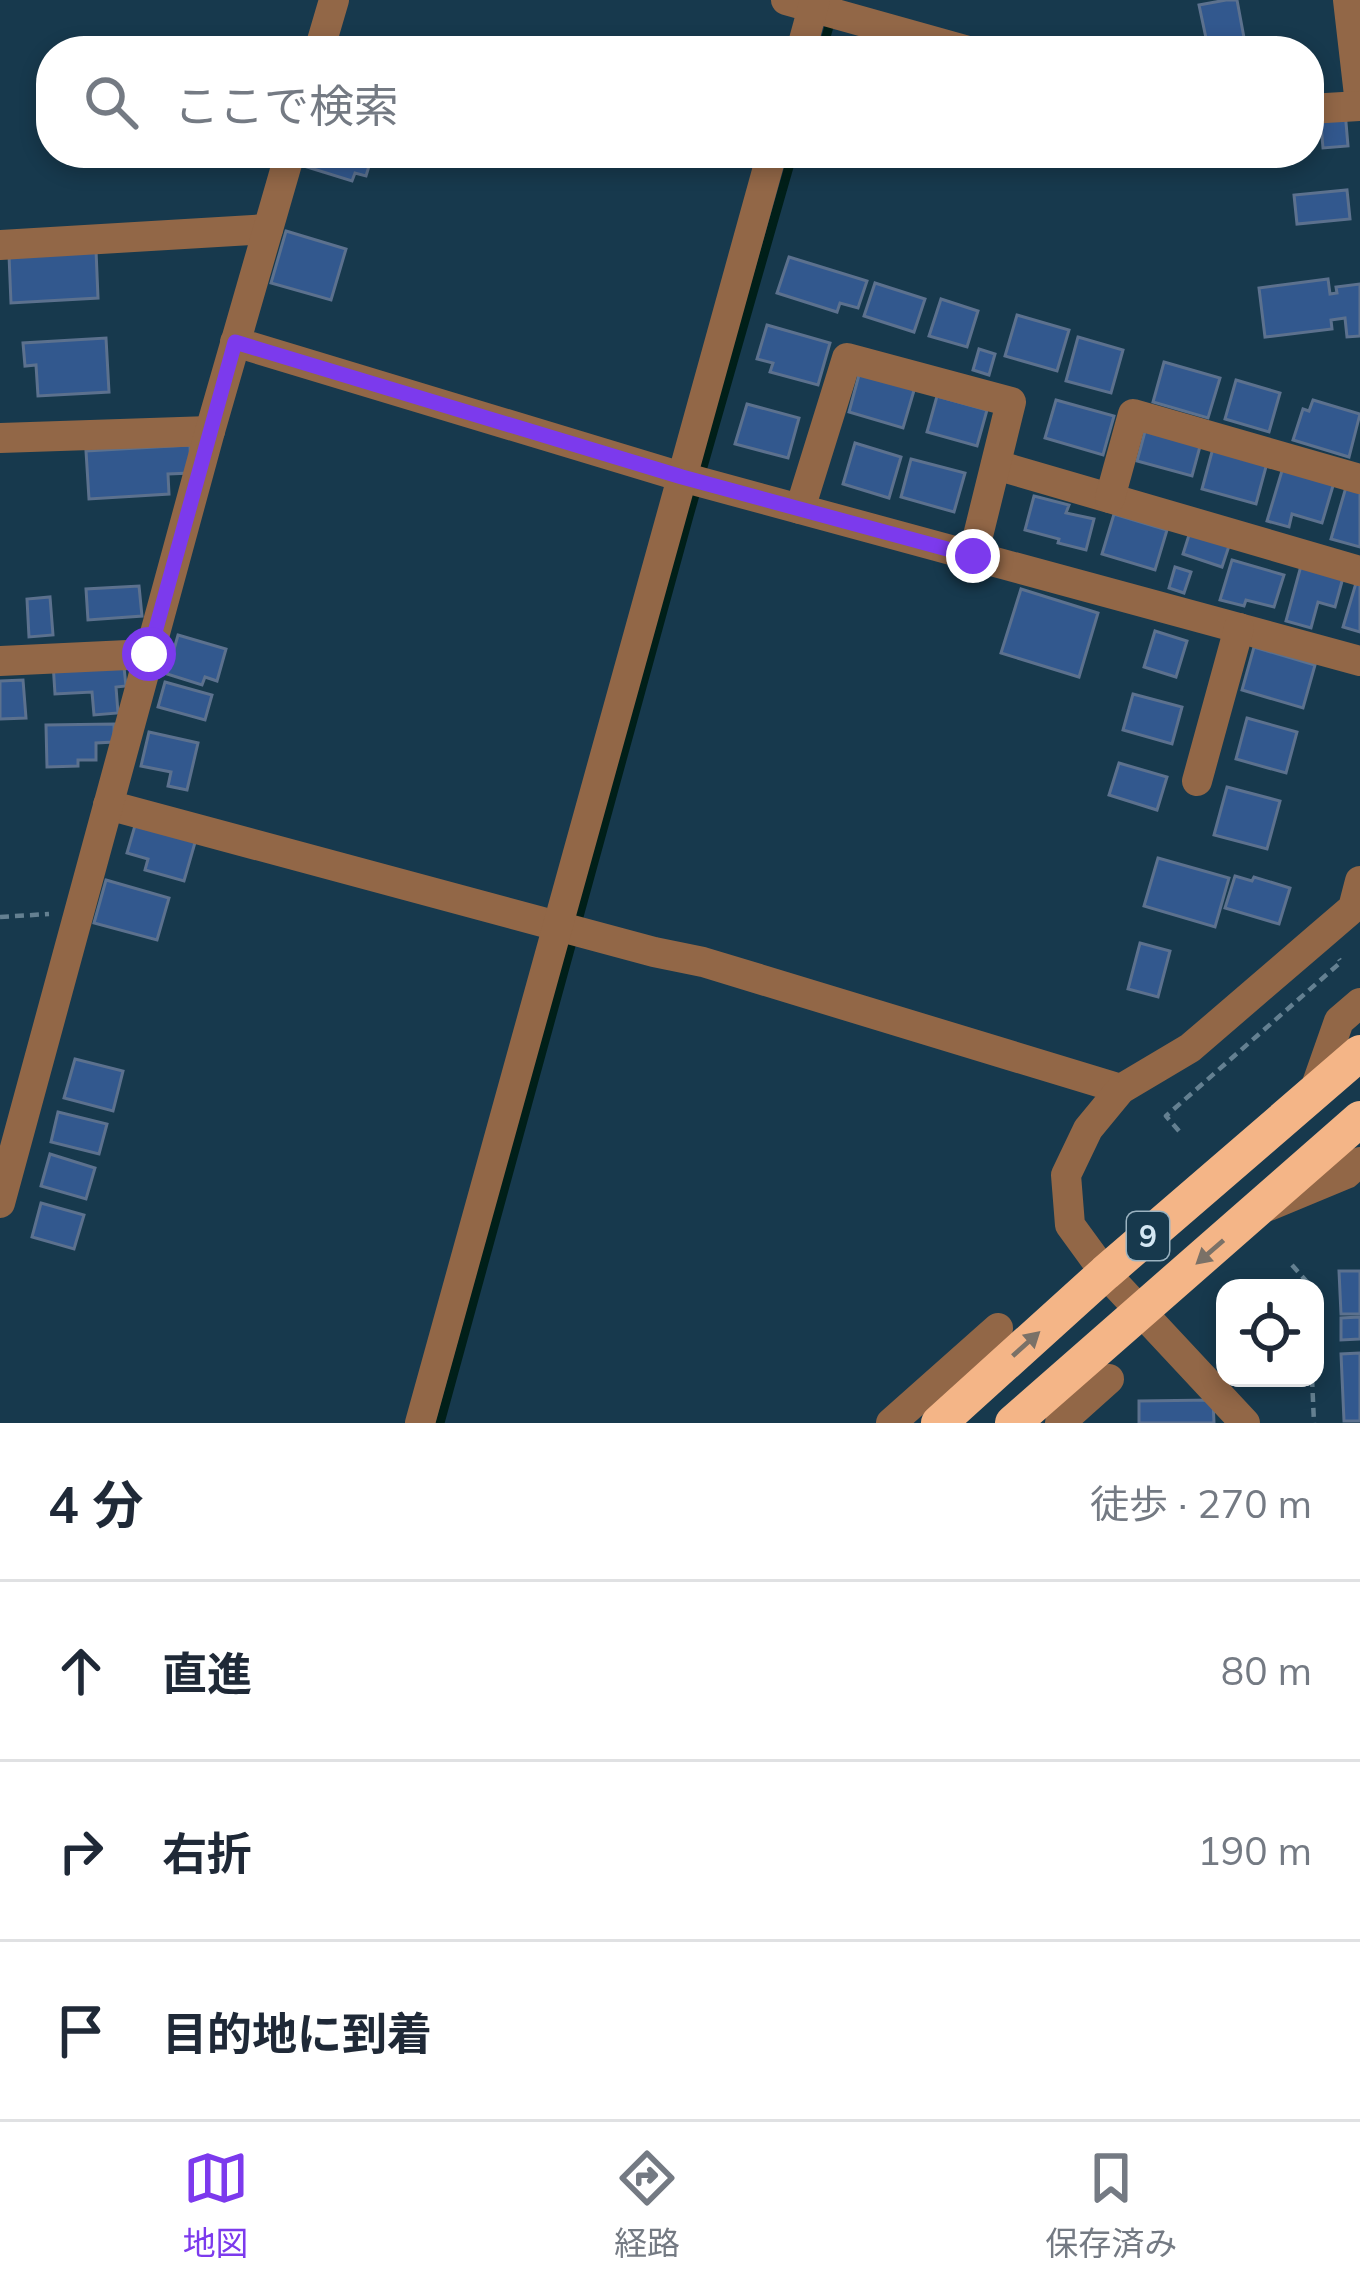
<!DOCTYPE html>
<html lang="ja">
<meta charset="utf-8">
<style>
body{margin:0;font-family:Mulish,"Noto Sans JP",sans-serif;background:#f6f6f7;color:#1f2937}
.controls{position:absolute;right:36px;bottom:36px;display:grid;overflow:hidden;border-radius:24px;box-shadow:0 6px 18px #0003}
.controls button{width:108px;height:108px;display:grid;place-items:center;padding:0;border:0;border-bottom:3px solid #e0e1e3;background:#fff;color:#1f2937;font:60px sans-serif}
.stop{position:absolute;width:36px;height:36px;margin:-27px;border:9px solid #7c3aed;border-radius:50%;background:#fff}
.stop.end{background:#7c3aed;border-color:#fff;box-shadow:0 3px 12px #0008}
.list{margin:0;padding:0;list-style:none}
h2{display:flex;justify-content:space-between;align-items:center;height:156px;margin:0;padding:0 48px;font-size:51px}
h2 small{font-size:39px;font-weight:400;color:#747a83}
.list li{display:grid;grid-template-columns:78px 1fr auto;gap:36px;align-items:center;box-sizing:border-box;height:180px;padding:0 48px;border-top:3px solid #e0e1e3}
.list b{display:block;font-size:45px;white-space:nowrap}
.list em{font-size:39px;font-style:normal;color:#747a83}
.icon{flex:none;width:66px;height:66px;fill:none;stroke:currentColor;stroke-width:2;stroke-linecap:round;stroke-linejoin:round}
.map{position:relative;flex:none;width:1360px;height:1423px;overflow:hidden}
.search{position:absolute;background:#fff;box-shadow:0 6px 18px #0003;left:36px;right:36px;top:36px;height:132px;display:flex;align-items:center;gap:30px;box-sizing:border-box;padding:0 42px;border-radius:48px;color:#747a83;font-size:45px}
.sheet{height:696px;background:#fff}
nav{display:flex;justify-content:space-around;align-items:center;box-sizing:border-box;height:168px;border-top:3px solid #e0e1e3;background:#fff;font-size:33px;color:#747a83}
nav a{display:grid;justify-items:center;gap:6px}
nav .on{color:#7c3aed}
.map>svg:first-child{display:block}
</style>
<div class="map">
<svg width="1360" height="1423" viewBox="0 0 1360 1423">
<rect width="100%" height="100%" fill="#17394d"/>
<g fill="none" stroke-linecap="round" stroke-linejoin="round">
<g stroke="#001f19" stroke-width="9">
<polyline points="822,51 832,16"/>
<polyline points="440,1423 689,516 793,153"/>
</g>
</g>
<g fill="#32588e" stroke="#5c718e" stroke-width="3">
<polygon points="1226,0 1237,0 1245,43 1225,47 1225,51 1177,51 1175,44 1206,38 1199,5"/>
<polygon points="1345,111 1348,146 1323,148 1320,113"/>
<polygon points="311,153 373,153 366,176 355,173 352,181 307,167"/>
<polygon points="1347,190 1350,219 1297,224 1294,195"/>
<polygon points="286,231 346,249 331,300 271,283"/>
<polygon points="96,250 98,298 11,303 9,255"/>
<polygon points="789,257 867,281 858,308 840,303 837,312 777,293"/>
<polygon points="1328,279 1330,294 1337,293 1336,287 1360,284 1360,336 1347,337 1345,318 1331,320 1332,329 1265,337 1259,288"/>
<polygon points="875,283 925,299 914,332 864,316"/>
<polygon points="941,299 978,311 967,347 929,336"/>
<polygon points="1017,315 1069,330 1057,371 1005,356"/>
<polygon points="767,325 830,343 818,385 770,372 773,363 757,359"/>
<polygon points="1078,337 1123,350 1111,393 1066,381"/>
<polygon points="106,338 109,392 38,396 36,365 25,366 23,343"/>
<polygon points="979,349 995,354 989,375 973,370"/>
<polygon points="1164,362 1220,378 1208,418 1153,402"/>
<polygon points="860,371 915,387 903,428 849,412"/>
<polygon points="1236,380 1280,393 1269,432 1225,419"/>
<polygon points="937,396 987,410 977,446 927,432"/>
<polygon points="1056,400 1114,416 1103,455 1045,438"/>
<polygon points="1313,400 1360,414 1349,457 1293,440 1303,409 1309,411"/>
<polygon points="747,404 799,418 788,458 735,444"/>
<polygon points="1147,424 1202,439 1192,476 1137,461"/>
<polygon points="855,443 901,457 889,498 843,484"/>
<polygon points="190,445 191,473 168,474 169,494 89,499 86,451"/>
<polygon points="1213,448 1267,463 1256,504 1202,489"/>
<polygon points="911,459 965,473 954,512 901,497"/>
<polygon points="1284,464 1335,479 1322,523 1292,514 1289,527 1267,521"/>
<polygon points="1346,487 1360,491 1360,547 1331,539"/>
<polygon points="1034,496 1069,505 1066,513 1094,519 1086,550 1058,543 1059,539 1025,530"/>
<polygon points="1114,514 1167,530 1155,570 1102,554"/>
<polygon points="1190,532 1229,546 1222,567 1183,554"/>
<polygon points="1232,560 1284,575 1274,607 1246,600 1244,606 1220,600"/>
<polygon points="1302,562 1344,574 1335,607 1318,602 1311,628 1286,621"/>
<polygon points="1175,567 1191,572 1184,593 1169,588"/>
<polygon points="1356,583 1360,584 1360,632 1343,627"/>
<polygon points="139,586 142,616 88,620 86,589"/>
<polygon points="1021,589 1098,613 1079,677 1001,653"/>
<polygon points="50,597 53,635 29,637 27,599"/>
<polygon points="1155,631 1187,641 1176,677 1144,667"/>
<polygon points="178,635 226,649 217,681 205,677 202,685 167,674"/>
<polygon points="1254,647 1315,665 1303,708 1242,690"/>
<polygon points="123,658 126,686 116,687 118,713 94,715 92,692 55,694 53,663"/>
<polygon points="23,680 26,718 0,719 0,681"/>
<polygon points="165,682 212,695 205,720 158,707"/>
<polygon points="1133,694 1182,707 1172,744 1123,730"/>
<polygon points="1247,718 1297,732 1286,773 1236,759"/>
<polygon points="114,724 114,742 96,743 96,760 78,760 78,766 47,767 46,725"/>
<polygon points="149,732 198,743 187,790 168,786 171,772 141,766"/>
<polygon points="1119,763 1167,777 1157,810 1109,795"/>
<polygon points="1227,787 1280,801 1267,849 1214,835"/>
<polygon points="136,822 196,839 184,881 145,870 148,859 127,853"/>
<polygon points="1158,858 1229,878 1215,927 1144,906"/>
<polygon points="1235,876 1252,881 1254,877 1290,888 1279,924 1225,908"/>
<polygon points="106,880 169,898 157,940 94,923"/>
<polygon points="1140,943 1170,951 1158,997 1128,989"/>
<polygon points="75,1059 123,1071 113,1111 64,1098"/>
<polygon points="58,1112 107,1124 99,1154 51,1142"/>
<polygon points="50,1154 95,1168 86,1199 41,1186"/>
<polygon points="41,1203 84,1215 74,1249 32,1237"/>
<polygon points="1339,1271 1360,1271 1360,1314 1341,1314"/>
<polygon points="1360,1317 1360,1339 1341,1340 1341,1318"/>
<polygon points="1360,1353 1360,1421 1344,1421 1341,1354"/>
<polygon points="1213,1400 1214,1423 1139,1423 1139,1401"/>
</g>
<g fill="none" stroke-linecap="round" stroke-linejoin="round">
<g stroke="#648091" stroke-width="4.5" stroke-dasharray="9 6" stroke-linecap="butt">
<polyline points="0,917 49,914"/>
<polyline points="1179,1131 1166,1116 1341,962 1339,959"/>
<polyline points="1292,1265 1308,1283 1309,1288"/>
<polyline points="1312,1378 1314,1423"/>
</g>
<g stroke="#926747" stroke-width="30">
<polyline points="786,0 968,51"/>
<polyline points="1348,0 1360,104"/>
<polyline points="319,51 334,0"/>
<polyline points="801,51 815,0"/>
<polyline points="1309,109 1360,106"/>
<polyline points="0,245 268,229"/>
<polyline points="235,342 682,477 1360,661"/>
<polyline points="0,438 210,431"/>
<polyline points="996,465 1360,571"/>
<polyline points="1110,498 1133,414 1360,479"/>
<polyline points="800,509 847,358 1011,402 973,556"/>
<polyline points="0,661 149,654"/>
<polyline points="1197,781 1239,628"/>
<polyline points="108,805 654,952 703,962 1121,1089"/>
<polyline points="1314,1092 1339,1021 1360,1003"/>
<polyline points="0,1203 210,431 290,153"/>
<polyline points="1269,1206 1346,1174 1360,1162"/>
<polyline points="420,1423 772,153"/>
<polyline points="891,1423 998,1328"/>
<polyline points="1060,1423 1109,1379"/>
<polyline points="1245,1423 1105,1273 1070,1225 1066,1175 1088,1129 1121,1089 1190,1048 1318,938 1353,908 1360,881"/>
</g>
<g stroke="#f4b587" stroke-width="36">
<polyline points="939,1423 1105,1273 1360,1053"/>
<polyline points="1013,1423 1360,1119"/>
</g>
</g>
<defs><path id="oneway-solid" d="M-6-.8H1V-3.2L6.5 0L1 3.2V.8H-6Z" transform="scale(3)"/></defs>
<g fill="#7a7167">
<use href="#oneway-solid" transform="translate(1210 1252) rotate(139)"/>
<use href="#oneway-solid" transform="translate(1026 1344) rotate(-42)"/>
</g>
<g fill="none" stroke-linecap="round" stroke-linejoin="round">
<polyline stroke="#7c3aed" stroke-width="15" points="149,654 235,342 682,477 973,556"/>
</g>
<g text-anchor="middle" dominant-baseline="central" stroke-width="10" stroke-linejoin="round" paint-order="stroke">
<rect fill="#17394d" stroke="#9bb3c1" stroke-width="3" x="1127" y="1212" width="42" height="48" rx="9"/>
<g font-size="30" font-weight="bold" fill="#d4e7f3">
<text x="1148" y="1236">9</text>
</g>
</g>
</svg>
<div class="controls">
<button><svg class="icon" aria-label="locate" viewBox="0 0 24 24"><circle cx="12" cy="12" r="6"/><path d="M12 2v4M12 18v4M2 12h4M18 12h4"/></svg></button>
</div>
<div class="stop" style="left:149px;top:654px"></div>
<div class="stop end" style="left:973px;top:556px"></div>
<div class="search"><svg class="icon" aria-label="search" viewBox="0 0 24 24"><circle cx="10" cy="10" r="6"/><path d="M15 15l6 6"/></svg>ここで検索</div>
</div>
<section class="sheet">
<h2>4 分<small>徒歩 · 270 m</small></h2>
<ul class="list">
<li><svg class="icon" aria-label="ahead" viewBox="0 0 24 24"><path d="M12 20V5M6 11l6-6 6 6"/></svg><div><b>直進</b></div><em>80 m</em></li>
<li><svg class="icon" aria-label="right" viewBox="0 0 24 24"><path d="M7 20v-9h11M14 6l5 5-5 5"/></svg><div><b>右折</b></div><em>190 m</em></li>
<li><svg class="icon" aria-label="arrive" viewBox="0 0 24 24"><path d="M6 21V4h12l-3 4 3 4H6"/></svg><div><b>目的地に到着</b></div></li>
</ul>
</section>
<nav>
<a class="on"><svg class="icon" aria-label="map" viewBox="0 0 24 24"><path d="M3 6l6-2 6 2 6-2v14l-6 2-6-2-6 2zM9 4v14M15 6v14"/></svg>地図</a>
<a><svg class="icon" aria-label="directions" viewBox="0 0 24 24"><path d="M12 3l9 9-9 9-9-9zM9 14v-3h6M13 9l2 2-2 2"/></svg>経路</a>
<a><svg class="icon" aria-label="saved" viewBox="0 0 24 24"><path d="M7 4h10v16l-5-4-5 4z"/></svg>保存済み</a>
</nav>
